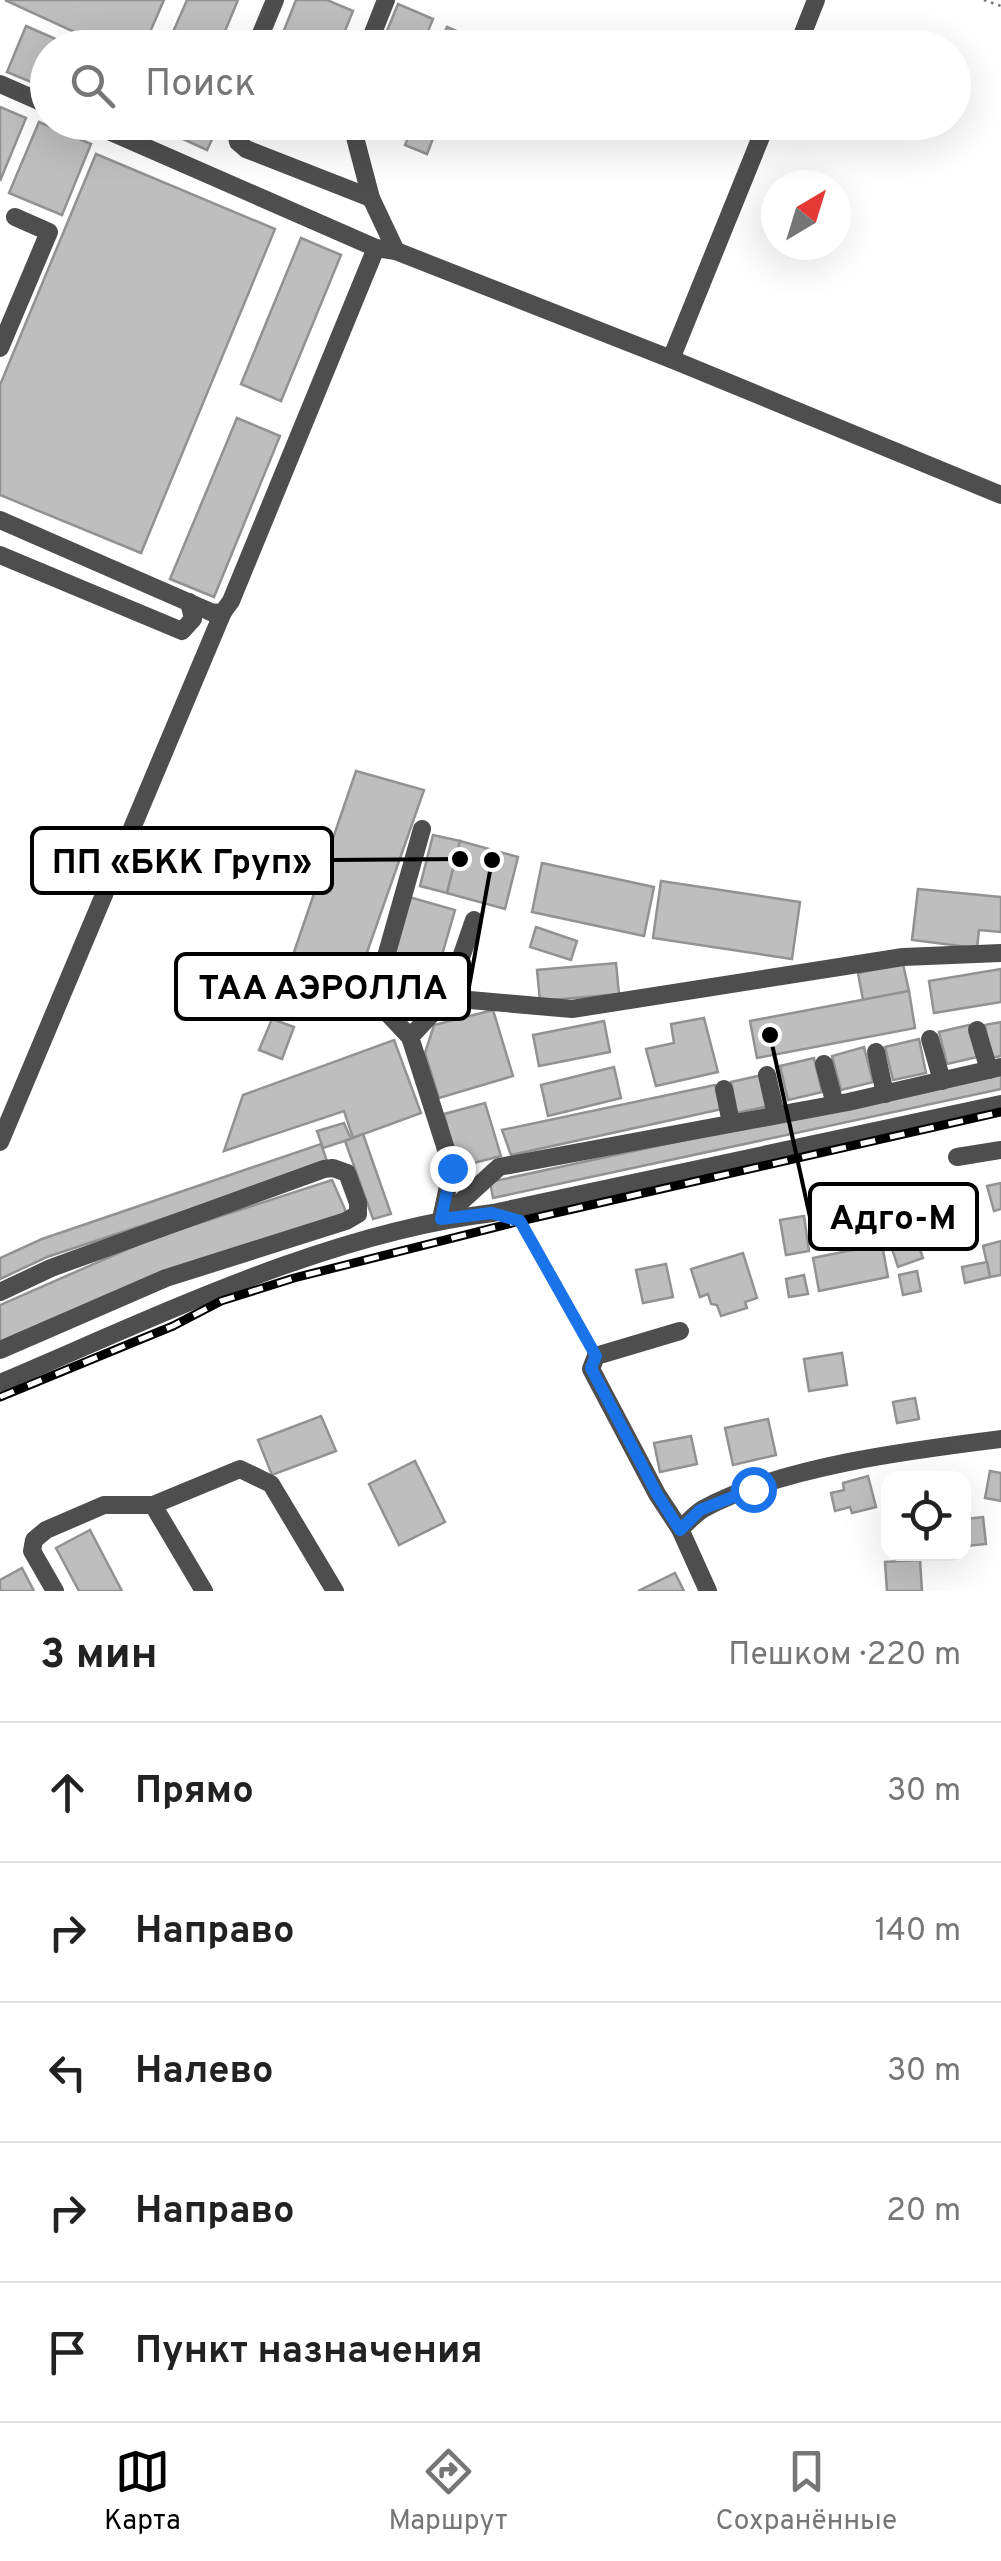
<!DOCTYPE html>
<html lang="ru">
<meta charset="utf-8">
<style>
body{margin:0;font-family:Overpass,sans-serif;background:#f6f6f6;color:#222}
.controls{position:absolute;right:30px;bottom:30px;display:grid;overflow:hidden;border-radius:20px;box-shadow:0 10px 40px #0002}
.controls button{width:90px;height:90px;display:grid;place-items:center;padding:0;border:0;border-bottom:2px solid #e0e0e0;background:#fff;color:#222;font:50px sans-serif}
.compass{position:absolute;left:761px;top:170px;width:90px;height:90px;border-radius:50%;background:#fff;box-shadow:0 10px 40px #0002;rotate:38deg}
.stop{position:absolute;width:30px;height:30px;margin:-22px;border:8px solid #1a73e8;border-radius:50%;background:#fff}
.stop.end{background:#1a73e8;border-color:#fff;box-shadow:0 2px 10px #0008}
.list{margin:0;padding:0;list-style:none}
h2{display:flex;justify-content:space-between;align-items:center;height:130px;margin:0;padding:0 40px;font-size:42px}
h2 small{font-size:32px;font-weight:400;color:#767676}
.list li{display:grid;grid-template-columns:65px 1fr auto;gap:30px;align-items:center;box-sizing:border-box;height:140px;padding:0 40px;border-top:2px solid #e0e0e0}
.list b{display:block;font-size:38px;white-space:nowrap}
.list em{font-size:32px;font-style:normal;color:#767676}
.icon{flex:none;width:55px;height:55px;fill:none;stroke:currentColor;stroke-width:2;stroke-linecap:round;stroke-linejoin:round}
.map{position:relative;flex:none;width:1001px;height:1591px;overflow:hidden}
.search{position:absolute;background:#fff;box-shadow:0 10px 40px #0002;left:30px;right:30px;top:30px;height:110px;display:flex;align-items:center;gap:25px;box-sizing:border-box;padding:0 35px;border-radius:55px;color:#767676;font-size:38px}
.sheet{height:830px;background:#fff}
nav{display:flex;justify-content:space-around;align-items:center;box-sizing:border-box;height:140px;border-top:2px solid #e0e0e0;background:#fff;font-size:28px;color:#767676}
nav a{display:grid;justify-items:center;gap:5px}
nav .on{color:#000}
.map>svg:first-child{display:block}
</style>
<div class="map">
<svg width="1001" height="1591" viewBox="0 0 1001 1591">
<rect width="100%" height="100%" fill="#fff"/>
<g fill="#bebebe" stroke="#929292" stroke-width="2.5">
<polygon points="5,0 164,0 143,48 109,48"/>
<polygon points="187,0 238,0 218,48 166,48"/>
<polygon points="296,0 327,0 353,11 338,48 277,48"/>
<polygon points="398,4 433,19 421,48 380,48"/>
<polygon points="26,26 76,48 48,48 48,89 7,72"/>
<polygon points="447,27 482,42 480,48 438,48"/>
<polygon points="0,107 26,118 0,181"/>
<polygon points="39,122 91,144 62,215 9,193"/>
<polygon points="146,122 220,122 207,150"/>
<polygon points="414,122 439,123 427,154 405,145"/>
<polygon points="96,154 275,229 141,553 0,495 0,385"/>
<polygon points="301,238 341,255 281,401 241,384"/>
<polygon points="237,418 280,436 214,597 170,579"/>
<polygon points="356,771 424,790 358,978 368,981 359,1017 280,993"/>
<polygon points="433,835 460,841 447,893 420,886"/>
<polygon points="460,841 518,857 505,909 447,893"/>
<polygon points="542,863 654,887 644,936 532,912"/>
<polygon points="661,881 800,902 792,959 653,938"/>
<polygon points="918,889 1001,897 1001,932 979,930 977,948 912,940"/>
<polygon points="409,897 455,910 430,996 385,983"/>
<polygon points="536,927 577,941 571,960 530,947"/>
<polygon points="616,963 619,994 540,1001 537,970"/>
<polygon points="903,964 909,991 863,1000 858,973"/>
<polygon points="1001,969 1001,1002 934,1013 929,981"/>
<polygon points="909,991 915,1028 757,1058 750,1021"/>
<polygon points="493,1010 513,1076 439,1098 425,1053 434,1025"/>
<polygon points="704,1018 718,1072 656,1086 646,1049 674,1043 671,1024"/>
<polygon points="272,1019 294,1027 282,1059 259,1050"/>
<polygon points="604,1021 610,1052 539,1066 533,1035"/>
<polygon points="1001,1022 1001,1056 991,1058 985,1025"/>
<polygon points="969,1025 977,1057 947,1064 939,1032"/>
<polygon points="919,1039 926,1073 893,1080 885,1047"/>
<polygon points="394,1040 421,1113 353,1138 344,1111 224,1151 243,1095"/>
<polygon points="864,1047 873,1082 841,1090 832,1056"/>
<polygon points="814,1058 822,1092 788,1100 780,1066"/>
<polygon points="614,1067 621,1098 548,1116 541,1085"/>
<polygon points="1001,1072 1001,1089 493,1198 490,1182"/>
<polygon points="762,1075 769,1106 737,1113 731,1082"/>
<polygon points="715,1085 722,1109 511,1155 502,1130"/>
<polygon points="485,1103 501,1156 458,1167 444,1114"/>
<polygon points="344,1123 351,1139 323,1148 317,1131"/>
<polygon points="363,1134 391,1214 373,1219 345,1141"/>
<polygon points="321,1144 328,1164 47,1257 0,1279 0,1258 42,1239"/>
<polygon points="332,1180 347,1214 0,1342 0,1305 153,1238"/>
<polygon points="1001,1183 1001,1209 994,1211 987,1186"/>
<polygon points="804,1216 809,1251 786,1255 780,1220"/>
<polygon points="910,1222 923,1258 898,1267 886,1231"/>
<polygon points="1001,1241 1001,1275 990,1277 983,1246"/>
<polygon points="882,1244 888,1277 819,1291 813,1258"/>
<polygon points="743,1253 757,1298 745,1302 747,1308 721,1316 717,1305 711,1304 708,1294 700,1297 691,1269"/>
<polygon points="987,1262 990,1277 965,1283 962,1267"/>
<polygon points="666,1264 673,1297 643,1303 636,1270"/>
<polygon points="917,1271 921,1291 903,1295 899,1275"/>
<polygon points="804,1275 808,1294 789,1297 786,1279"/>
<polygon points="842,1353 847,1385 809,1391 804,1359"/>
<polygon points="915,1398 919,1419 897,1423 893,1402"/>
<polygon points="321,1416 336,1451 272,1475 258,1440"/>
<polygon points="768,1419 776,1455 733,1465 725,1428"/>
<polygon points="691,1436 697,1464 660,1472 654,1443"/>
<polygon points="415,1461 445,1522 399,1545 369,1484"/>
<polygon points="990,1471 1001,1473 1001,1501 985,1498"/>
<polygon points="868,1476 876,1507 852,1513 850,1507 835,1511 831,1493 844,1490 843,1483"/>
<polygon points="983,1517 986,1544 967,1546 964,1519"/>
<polygon points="90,1530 122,1591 79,1591 56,1548"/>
<polygon points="920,1560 922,1591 887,1591 885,1562"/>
<polygon points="22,1568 34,1591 0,1591 0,1580"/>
<polygon points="675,1573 684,1591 638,1591"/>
</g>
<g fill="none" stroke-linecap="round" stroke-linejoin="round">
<g stroke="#707070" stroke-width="2.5" stroke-dasharray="2.5 5" stroke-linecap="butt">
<polyline points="984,0 1001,6"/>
<polyline points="521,1224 586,1339"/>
</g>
<g stroke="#4e4e4e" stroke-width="18">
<polyline points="255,48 275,0"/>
<polyline points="367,48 386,0"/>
<polyline points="797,48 816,0"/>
<polyline points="0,84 48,105"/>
<polyline points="88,122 376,248 396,251 671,359 1001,495"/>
<polyline points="234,122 238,142 246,149 371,198"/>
<polyline points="351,122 371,198 396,251"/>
<polyline points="0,348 49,232 15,217"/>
<polyline points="671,359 767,122"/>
<polyline points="0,520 213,613 223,612 231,601 376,248"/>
<polyline points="0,555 182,631 193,619 189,602"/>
<polyline points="447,998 572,1009 903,957 1001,953"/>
<polyline points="977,1030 989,1070"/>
<polyline points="410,1037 374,999 422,829"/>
<polyline points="930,1039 942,1081"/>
<polyline points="876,1052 885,1094"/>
<polyline points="824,1064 835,1104"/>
<polyline points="767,1075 776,1115"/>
<polyline points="724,1089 731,1123"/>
<polyline points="0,1142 223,612"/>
<polyline points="957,1157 1001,1150"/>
<polyline points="441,1219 452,1168 410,1037 447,998 474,920"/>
<polyline points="442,1219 499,1167 848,1102 1001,1067"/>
<polyline points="0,1292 51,1268 324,1169 333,1168 347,1173 358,1203 358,1214 346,1221 166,1278 0,1350"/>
<polyline points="680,1331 596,1356 591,1369 657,1494 680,1529 708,1591"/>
<path d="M 0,1383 C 154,1318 326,1233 493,1213 L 1001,1104"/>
<polyline points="153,1505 204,1591"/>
<path d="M 680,1529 C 687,1523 695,1514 703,1509 C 782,1466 912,1450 1001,1439"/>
<polyline points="55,1591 32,1551 34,1540 46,1530 104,1505 153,1505 240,1469 271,1484 335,1591"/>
</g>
<g stroke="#000" stroke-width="9">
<polyline id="rail" points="0,1397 173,1326 221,1301 294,1278 520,1221 1001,1112"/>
</g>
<use href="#rail" stroke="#fff" stroke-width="5" stroke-dasharray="15" stroke-linecap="butt"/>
</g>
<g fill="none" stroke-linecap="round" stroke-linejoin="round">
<polyline stroke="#1a73e8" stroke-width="12" points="452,1168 441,1219 492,1213 520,1221 596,1356 591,1368 657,1494 680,1530 700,1510 753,1489"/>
</g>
<path fill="none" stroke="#000" stroke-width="4" d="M460 859L332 860M492 860L469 987M770 1035L810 1217"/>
<g fill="#000" stroke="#fff" stroke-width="4">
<circle cx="460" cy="859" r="10"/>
<circle cx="492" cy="860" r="10"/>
<circle cx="770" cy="1035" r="10"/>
</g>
<g fill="#fff" stroke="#000" stroke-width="4">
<rect x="32" y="828" width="300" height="65" rx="10"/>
<rect x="176" y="954" width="293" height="65" rx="10"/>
<rect x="810" y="1184" width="167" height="65" rx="10"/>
</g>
<g font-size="35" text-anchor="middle" font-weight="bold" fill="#000">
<text x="182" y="873">ПП «БКК Груп»</text>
<text x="323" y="999">ТАА АЭРОЛЛА</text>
<text x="893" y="1229">Адго-М</text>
</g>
</svg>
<div class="controls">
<button><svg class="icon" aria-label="locate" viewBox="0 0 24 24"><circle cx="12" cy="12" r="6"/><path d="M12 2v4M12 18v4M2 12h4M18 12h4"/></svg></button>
</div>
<svg class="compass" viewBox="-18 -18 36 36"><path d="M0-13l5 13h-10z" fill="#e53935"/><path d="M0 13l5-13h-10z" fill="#767676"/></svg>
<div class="stop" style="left:753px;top:1489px"></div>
<div class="stop end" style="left:452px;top:1168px"></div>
<div class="search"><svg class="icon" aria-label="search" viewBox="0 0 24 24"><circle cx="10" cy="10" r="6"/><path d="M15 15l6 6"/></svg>Поиск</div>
</div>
<section class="sheet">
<h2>3 мин<small>Пешком · 220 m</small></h2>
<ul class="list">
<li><svg class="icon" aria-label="ahead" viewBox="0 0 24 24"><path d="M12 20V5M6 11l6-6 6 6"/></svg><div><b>Прямо</b></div><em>30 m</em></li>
<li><svg class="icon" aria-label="right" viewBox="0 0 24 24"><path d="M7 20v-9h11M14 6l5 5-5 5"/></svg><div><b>Направо</b></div><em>140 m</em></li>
<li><svg class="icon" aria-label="left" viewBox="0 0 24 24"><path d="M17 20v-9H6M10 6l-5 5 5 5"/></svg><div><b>Налево</b></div><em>30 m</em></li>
<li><svg class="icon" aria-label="right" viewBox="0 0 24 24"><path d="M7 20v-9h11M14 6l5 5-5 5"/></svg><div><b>Направо</b></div><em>20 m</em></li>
<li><svg class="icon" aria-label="arrive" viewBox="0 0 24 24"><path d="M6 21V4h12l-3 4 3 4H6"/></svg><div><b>Пункт назначения</b></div></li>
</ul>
</section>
<nav>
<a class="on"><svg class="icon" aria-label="map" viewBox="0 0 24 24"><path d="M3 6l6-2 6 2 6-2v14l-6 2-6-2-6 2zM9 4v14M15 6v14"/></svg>Карта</a>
<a><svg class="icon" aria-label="directions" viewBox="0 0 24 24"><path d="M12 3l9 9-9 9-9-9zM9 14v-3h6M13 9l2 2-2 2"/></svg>Маршрут</a>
<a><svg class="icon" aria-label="saved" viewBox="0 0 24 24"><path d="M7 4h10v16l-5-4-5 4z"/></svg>Сохранённые</a>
</nav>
